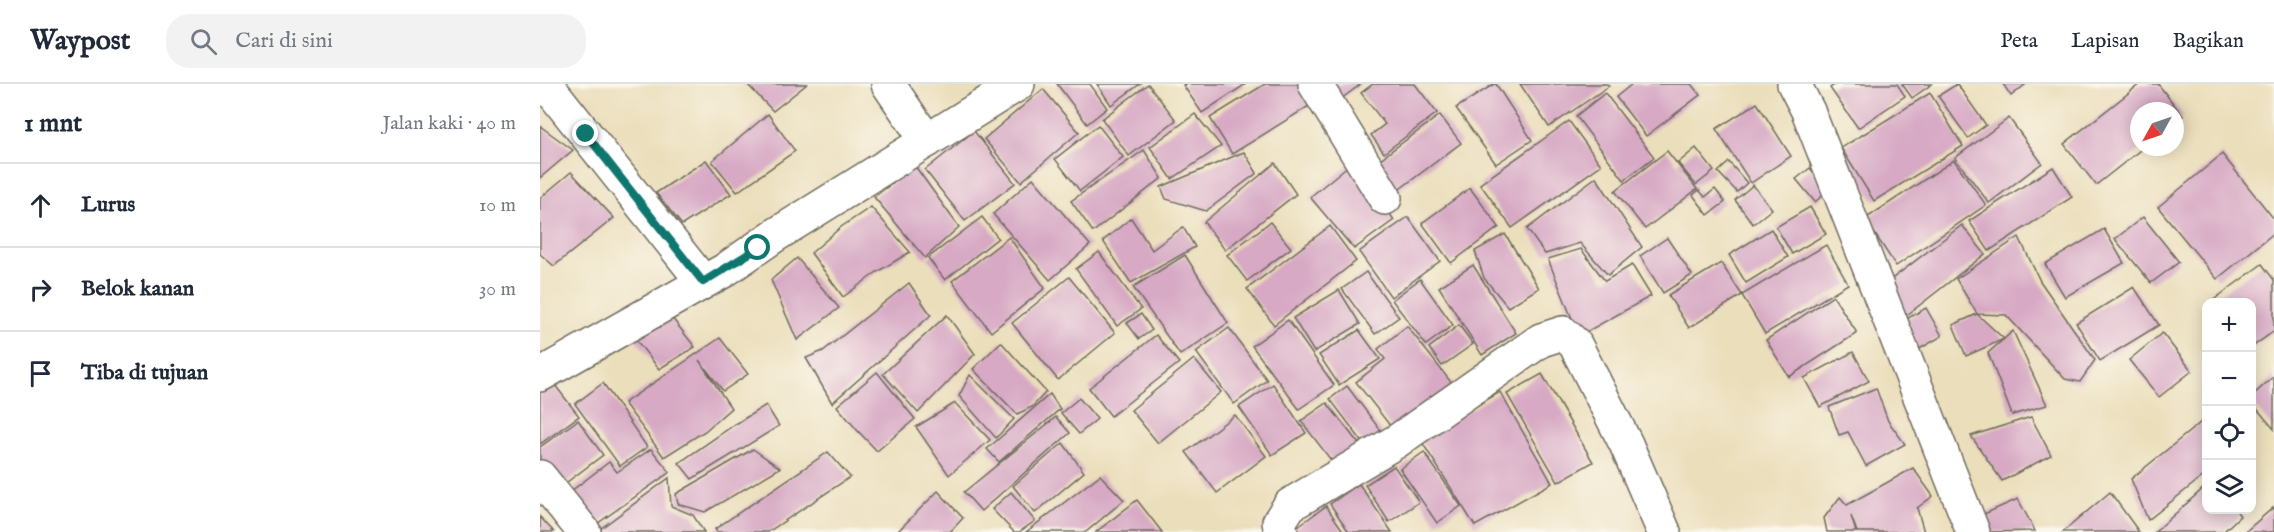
<!DOCTYPE html>
<html lang="id">
<meta charset="utf-8">
<style>
body{margin:0;font-family:"IM FELL English",serif;background:#f2f2f3;color:#1f2937}
.controls{position:absolute;right:18px;bottom:18px;display:grid;overflow:hidden;border-radius:12px;box-shadow:0 3px 15px #0003}
.controls button{width:54px;height:54px;display:grid;place-items:center;padding:0;border:0;border-bottom:2px solid #e0e1e3;background:#fff;color:#1f2937;font:30px sans-serif}
.compass{position:absolute;left:1590px;top:18px;width:54px;height:54px;border-radius:50%;background:#fff;box-shadow:0 3px 15px #0003;rotate:230deg}
.stop{position:absolute;width:18px;height:18px;margin:-14px;border:4px solid #0f766e;border-radius:50%;background:#fff}
.stop.end{background:#0f766e;border-color:#fff;box-shadow:0 2px 6px #0008}
.list{margin:0;padding:0;list-style:none}
h2{display:flex;justify-content:space-between;align-items:center;height:78px;margin:0;padding:0 24px;font-size:26px}
h2 small{font-size:20px;font-weight:400;color:#747a83}
.list li{display:grid;grid-template-columns:39px 1fr auto;gap:18px;align-items:center;box-sizing:border-box;height:84px;padding:0 24px;border-top:2px solid #e0e1e3}
.list b{display:block;font-size:22px;white-space:nowrap}
.list em{font-size:20px;font-style:normal;color:#747a83}
.icon{flex:none;width:33px;height:33px;fill:none;stroke:currentColor;stroke-width:2;stroke-linecap:round;stroke-linejoin:round}
.map{position:relative;flex:none;width:1734px;height:448px;overflow:hidden}
header{display:flex;align-items:center;gap:36px;box-sizing:border-box;height:84px;padding:0 30px;background:#fff;border-bottom:2px solid #e0e1e3}
header strong{font-size:28px}
nav{display:flex;gap:33px;margin-inline-start:auto;font-size:21px}
.search{width:420px;height:54px;background:#f2f2f3;display:flex;align-items:center;gap:15px;box-sizing:border-box;padding:0 21px;border-radius:24px;color:#747a83;font-size:22px}
main{display:flex}
aside{flex:1;background:#fff}
.map>svg:first-child{display:block}
</style>
<header>
<strong>Waypost</strong>
<div class="search"><svg class="icon" aria-label="search" viewBox="0 0 24 24"><circle cx="10" cy="10" r="6"/><path d="M15 15l6 6"/></svg>Cari di sini</div>
<nav><a>Peta</a><a>Lapisan</a><a>Bagikan</a></nav>
</header>
<main>
<aside>
<h2>1 mnt<small>Jalan kaki · 40 m</small></h2>
<ul class="list">
<li><svg class="icon" aria-label="ahead" viewBox="0 0 24 24"><path d="M12 20V5M6 11l6-6 6 6"/></svg><div><b>Lurus</b></div><em>10 m</em></li>
<li><svg class="icon" aria-label="right" viewBox="0 0 24 24"><path d="M7 20v-9h11M14 6l5 5-5 5"/></svg><div><b>Belok kanan</b></div><em>30 m</em></li>
<li><svg class="icon" aria-label="arrive" viewBox="0 0 24 24"><path d="M6 21V4h12l-3 4 3 4H6"/></svg><div><b>Tiba di tujuan</b></div></li>
</ul>
</aside>
<div class="map">
<svg width="1734" height="448" viewBox="0 0 1734 448">
<rect width="100%" height="100%" fill="#fbf7ec"/>
<filter id="ink" filterUnits="userSpaceOnUse"><feTurbulence type="fractalNoise" baseFrequency=".0167" numOctaves="2"/><feDisplacementMap in="SourceGraphic" scale="12" xChannelSelector="R" yChannelSelector="G"/><feConvolveMatrix kernelMatrix="1 2 1 2 8 2 1 2 1" color-interpolation-filters="sRGB"/></filter>
<filter id="wash" filterUnits="userSpaceOnUse"><feTurbulence type="fractalNoise" baseFrequency=".008" numOctaves="4" result="noise"/><feDisplacementMap in="SourceGraphic" scale="24" xChannelSelector="R" yChannelSelector="G"/><feGaussianBlur stdDeviation="1.35" result="paint"/><feColorMatrix in="noise" values="0 0 0 0 0 0 0 0 0 0 0 0 0 0 0 0 0 1.4 0 .05"/><feComposite in="paint" operator="in"/></filter>
<g filter="url(#wash)">
<rect width="100%" height="100%" fill="#ebdebb"/>
<g id="blocks">
<g fill="#d7a9c4">
<polygon points="207,0 267,0 233,27"/>
<polygon points="517,0 550,0 567,24 547,40"/>
<polygon points="557,0 600,0 571,21"/>
<polygon points="608,0 636,36 589,72 562,35"/>
<polygon points="645,0 706,0 662,29 643,1"/>
<polygon points="725,0 762,0 774,19 692,70 670,34"/>
<polygon points="784,0 821,0 797,18"/>
<polygon points="833,0 875,0 897,29 844,69 831,51 845,40 821,9"/>
<polygon points="954,0 956,0 992,56 956,80 916,24"/>
<polygon points="980,0 1067,0 1069,2 1009,43"/>
<polygon points="1092,0 1151,0 1160,11 1106,52 1076,13"/>
<polygon points="1296,0 1357,0 1365,12 1318,44 1290,4"/>
<polygon points="1362,0 1392,0 1372,14"/>
<polygon points="1417,0 1446,41 1428,54 1398,12"/>
<polygon points="1463,0 1486,0 1471,12"/>
<polygon points="1600,0 1618,0 1643,32 1635,39 1635,27 1599,27 1599,63 1604,63 1556,101 1524,60"/>
<polygon points="503,5 539,48 481,98 444,55"/>
<polygon points="1065,9 1114,73 1084,96 1036,32"/>
<polygon points="1390,9 1423,62 1334,117 1301,64"/>
<polygon points="1217,19 1251,72 1211,99 1176,45"/>
<polygon points="228,30 255,67 197,108 172,77"/>
<polygon points="655,30 681,62 632,95 610,63"/>
<polygon points="900,31 921,59 857,107 835,79"/>
<polygon points="1469,34 1502,79 1449,119 1415,74"/>
<polygon points="1029,37 1061,81 972,144 940,100"/>
<polygon points="558,41 583,73 540,107 515,75"/>
<polygon points="0,42 33,66 0,94"/>
<polygon points="434,47 475,99 425,137 385,86"/>
<polygon points="1156,64 1174,87 1156,101 1138,79"/>
<polygon points="604,66 622,94 553,148 531,117"/>
<polygon points="1127,67 1157,105 1105,145 1075,107"/>
<polygon points="704,68 717,89 666,127 626,115 621,103"/>
<polygon points="1682,70 1734,135 1734,149 1677,195 1618,123"/>
<polygon points="166,76 191,110 142,141 116,109"/>
<polygon points="815,76 854,136 814,165 770,113"/>
<polygon points="1414,76 1446,121 1356,182 1325,135"/>
<polygon points="1189,78 1207,99 1197,108 1178,88"/>
<polygon points="735,79 756,110 685,166 664,138"/>
<polygon points="375,82 419,143 385,174 334,113"/>
<polygon points="1513,83 1532,113 1449,167 1429,137"/>
<polygon points="1270,84 1288,107 1275,118 1256,95"/>
<polygon points="31,88 74,134 14,182 0,170 0,114"/>
<polygon points="1056,93 1102,163 1068,191 1040,159 1005,170 987,145"/>
<polygon points="493,94 550,161 510,196 453,130"/>
<polygon points="1213,101 1232,125 1213,140 1195,116"/>
<polygon points="930,104 959,143 911,179 882,139"/>
<polygon points="1175,105 1185,118 1168,131 1153,111 1159,106 1165,113"/>
<polygon points="331,123 370,168 337,188 303,213 271,169 301,143"/>
<polygon points="1270,123 1286,150 1252,170 1236,143"/>
<polygon points="442,133 458,154 405,196 388,174"/>
<polygon points="868,133 900,177 851,213 819,168"/>
<polygon points="1603,133 1639,178 1611,199 1575,155"/>
<polygon points="591,134 612,166 643,143 655,163 591,199 563,157"/>
<polygon points="730,138 751,164 707,197 687,171"/>
<polygon points="1422,141 1445,170 1367,231 1344,201"/>
<polygon points="790,142 816,177 734,241 707,205"/>
<polygon points="1231,145 1248,173 1206,199 1189,171"/>
<polygon points="1564,145 1584,179 1525,213 1505,180"/>
<polygon points="965,150 999,204 968,223 944,194 935,167"/>
<polygon points="469,153 505,204 451,248 412,197"/>
<polygon points="1479,153 1500,197 1555,276 1540,298 1525,295 1466,231 1437,230 1416,195"/>
<polygon points="1127,154 1152,191 1123,209 1100,172"/>
<polygon points="1286,161 1308,200 1225,250 1202,211"/>
<polygon points="1041,165 1065,197 1092,181 1111,212 1039,252 1008,175"/>
<polygon points="559,168 601,225 577,242 536,185"/>
<polygon points="645,171 688,239 640,271 593,203"/>
<polygon points="257,174 299,224 257,256 231,196"/>
<polygon points="1181,179 1202,211 1149,244 1128,211"/>
<polygon points="1722,180 1734,196 1734,247 1712,263 1712,219 1672,217"/>
<polygon points="933,181 976,249 942,271 899,203"/>
<polygon points="826,188 859,233 835,250 802,205"/>
<polygon points="529,193 575,249 518,296 472,239"/>
<polygon points="880,195 913,241 886,261 852,216"/>
<polygon points="369,199 391,231 292,319 266,274 283,267"/>
<polygon points="1594,203 1619,241 1560,277 1536,239"/>
<polygon points="799,206 820,240 774,268 753,234"/>
<polygon points="1293,212 1317,249 1249,293 1226,256"/>
<polygon points="1386,224 1402,252 1376,267 1359,239"/>
<polygon points="128,229 155,263 119,285 92,251"/>
<polygon points="601,230 612,246 599,255 587,239"/>
<polygon points="1437,230 1464,255 1426,272 1413,241"/>
<polygon points="407,231 435,270 378,329 343,290"/>
<polygon points="748,236 794,301 759,325 712,262"/>
<polygon points="919,241 933,260 902,282 889,264"/>
<polygon points="867,242 914,302 855,348 816,298 845,275 838,265"/>
<polygon points="689,244 727,296 694,320 656,268"/>
<polygon points="819,246 840,275 799,301 779,271"/>
<polygon points="1473,247 1507,321 1472,331 1448,269"/>
<polygon points="1622,249 1652,287 1619,313 1589,276"/>
<polygon points="616,251 639,279 571,332 549,304"/>
<polygon points="180,254 208,290 183,307 159,276 191,324 165,347 124,373 84,319"/>
<polygon points="461,258 506,308 492,323 477,330 433,285"/>
<polygon points="1313,268 1329,297 1280,323 1264,294"/>
<polygon points="654,275 681,308 618,359 591,326"/>
<polygon points="337,288 375,335 337,367 317,346 297,322"/>
<polygon points="1002,290 1053,378 1018,398 967,310"/>
<polygon points="430,291 474,335 456,354 419,312"/>
<polygon points="1734,292 1734,345 1712,319 1712,312"/>
<polygon points="11,296 39,332 0,360 0,303"/>
<polygon points="63,299 107,363 80,382 35,320"/>
<polygon points="733,300 766,349 732,371 699,323"/>
<polygon points="807,302 844,351 827,364 790,315"/>
<polygon points="1336,304 1348,337 1365,360 1326,382 1308,348 1299,351 1289,323"/>
<polygon points="960,308 1012,399 935,442 880,355"/>
<polygon points="510,310 520,325 459,378 447,365"/>
<polygon points="539,314 557,335 539,350 521,329"/>
<polygon points="415,319 450,356 409,391 376,343"/>
<polygon points="787,319 822,364 797,384 761,337"/>
<polygon points="226,321 239,342 152,395 139,379 194,341"/>
<polygon points="695,331 726,372 677,409 646,368"/>
<polygon points="516,333 530,349 441,427 424,408"/>
<polygon points="1491,333 1511,371 1462,397 1431,352"/>
<polygon points="1666,334 1666,390 1608,436 1591,395"/>
<polygon points="38,336 63,371 19,404 0,380 0,363"/>
<polygon points="523,359 544,388 495,429 473,402"/>
<polygon points="111,365 130,388 51,444 26,411 69,378 77,388"/>
<polygon points="213,365 240,384 165,428 138,420 136,410"/>
<polygon points="288,368 310,393 228,448 177,448 175,445"/>
<polygon points="884,368 921,422 897,439 860,385"/>
<polygon points="854,382 879,418 849,438 825,401"/>
<polygon points="1373,384 1393,412 1377,424 1384,448 1317,448 1311,432 1316,448 1287,448 1284,434 1300,413 1307,421"/>
<polygon points="560,391 584,416 546,448 486,448"/>
<polygon points="129,394 131,422 153,431 164,448 62,448 60,445"/>
<polygon points="819,400 852,448 809,448 790,420"/>
<polygon points="1666,402 1666,426 1696,426 1700,432 1683,448 1615,448"/>
<polygon points="398,407 423,434 410,448 357,448"/>
<polygon points="471,408 495,437 479,448 474,448 452,425"/>
<polygon points="1570,408 1599,448 1523,448"/>
<polygon points="1478,415 1495,447 1441,448 1435,434"/>
<polygon points="597,416 622,448 556,448"/>
<polygon points="786,422 804,448 750,448"/>
<polygon points="1734,423 1734,448 1705,448"/>
<polygon points="0,433 14,448 0,448"/>
</g>
</g>
</g>
<g filter="url(#ink)">
<use href="#blocks" fill-opacity="0" stroke="#6e6a5d" stroke-width="1.5"/>
<g fill="none" stroke-linecap="round" stroke-linejoin="round">
<g stroke="#6e6a5d" stroke-width="36">
<g id="minor">
<polyline points="6,0 163,198"/>
<polyline points="348,0 387,57"/>
<polyline points="775,0 845,114"/>
<polyline points="1254,0 1268,27 1433,448"/>
<polyline points="0,291 185,186 234,152 478,0"/>
<polyline points="0,393 44,448"/>
<polyline points="741,448 739,438 750,421 857,357 1001,256 1023,249 1035,260 1086,360 1124,448"/>
</g>
</g>
<use href="#minor" stroke="#fff" stroke-width="33"/>
</g>
</g>
<g fill="none" stroke-linecap="round" stroke-linejoin="round" filter="url(#ink)">
<polyline stroke="#0f766e" stroke-width="8" points="46,50 163,198 218,164"/>
</g>
</svg>
<div class="controls">
<button>+</button>
<button>−</button>
<button><svg class="icon" aria-label="locate" viewBox="0 0 24 24"><circle cx="12" cy="12" r="6"/><path d="M12 2v4M12 18v4M2 12h4M18 12h4"/></svg></button>
<button><svg class="icon" aria-label="layers" viewBox="0 0 24 24"><path d="M12 4l9 5-9 5-9-5zM3 14l9 5 9-5"/></svg></button>
</div>
<svg class="compass" viewBox="-18 -18 36 36"><path d="M0-13l5 13h-10z" fill="#e53935"/><path d="M0 13l5-13h-10z" fill="#747a83"/></svg>
<div class="stop" style="left:218px;top:164px"></div>
<div class="stop end" style="left:46px;top:50px"></div>
</div>
</main>
